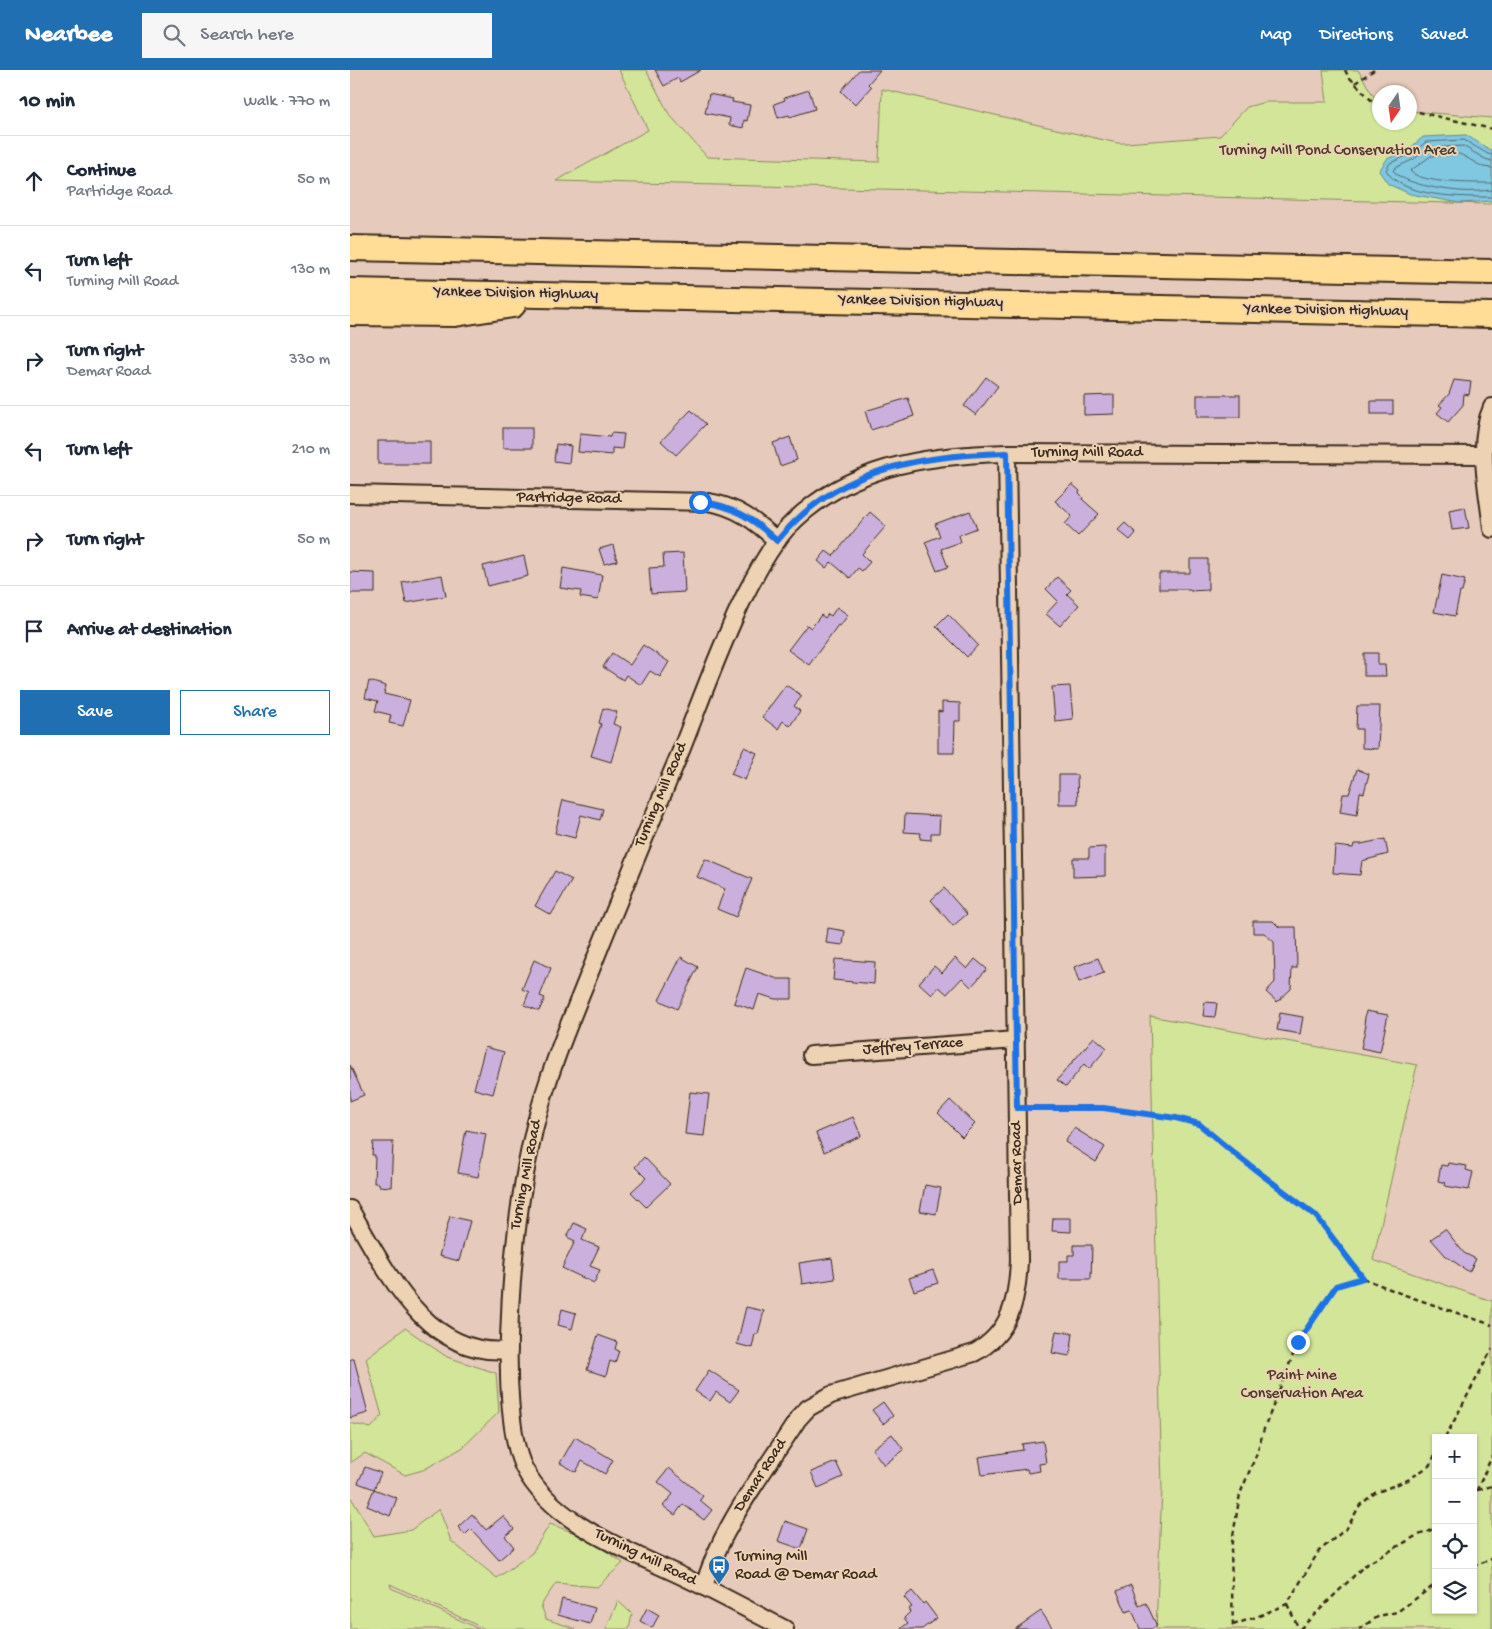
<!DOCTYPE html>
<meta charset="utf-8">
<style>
body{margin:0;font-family:"Gochi Hand",sans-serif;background:#f6f6f7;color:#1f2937}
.controls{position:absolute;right:15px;bottom:15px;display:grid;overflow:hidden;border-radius:0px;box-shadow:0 1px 4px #0004}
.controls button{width:45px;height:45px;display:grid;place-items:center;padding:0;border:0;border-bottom:1px solid #e0e1e3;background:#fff;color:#1f2937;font:25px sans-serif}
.compass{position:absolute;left:1022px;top:15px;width:45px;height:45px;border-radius:50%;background:#fff;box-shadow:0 1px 4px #0004;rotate:193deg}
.stop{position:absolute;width:15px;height:15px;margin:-11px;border:4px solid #1a73e8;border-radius:50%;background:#fff}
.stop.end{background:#1a73e8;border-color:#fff;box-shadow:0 1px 5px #0008}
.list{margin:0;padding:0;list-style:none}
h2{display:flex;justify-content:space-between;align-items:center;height:65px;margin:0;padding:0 20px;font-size:21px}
h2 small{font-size:16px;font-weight:400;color:#747a83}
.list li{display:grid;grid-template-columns:32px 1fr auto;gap:15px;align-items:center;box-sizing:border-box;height:90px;padding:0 20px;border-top:1px solid #e0e1e3}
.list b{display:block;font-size:19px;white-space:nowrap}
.list p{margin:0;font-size:16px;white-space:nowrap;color:#747a83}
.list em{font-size:16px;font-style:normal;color:#747a83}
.actions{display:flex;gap:10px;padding:15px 20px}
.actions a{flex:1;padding:11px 0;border:1px solid #1f6fb2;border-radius:0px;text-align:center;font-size:18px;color:#1f6fb2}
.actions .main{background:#1f6fb2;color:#fff}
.icon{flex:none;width:28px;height:28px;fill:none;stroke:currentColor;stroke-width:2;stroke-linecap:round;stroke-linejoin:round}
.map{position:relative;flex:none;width:1142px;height:1559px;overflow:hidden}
header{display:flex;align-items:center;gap:30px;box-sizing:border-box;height:70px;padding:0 25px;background:#1f6fb2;color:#fff}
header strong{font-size:24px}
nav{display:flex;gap:28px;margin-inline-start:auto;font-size:18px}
.search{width:350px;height:45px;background:#f6f6f7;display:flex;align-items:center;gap:12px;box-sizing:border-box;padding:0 18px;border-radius:0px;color:#747a83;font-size:19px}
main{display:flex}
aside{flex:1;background:#fff}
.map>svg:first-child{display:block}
</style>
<header>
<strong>Nearbee</strong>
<div class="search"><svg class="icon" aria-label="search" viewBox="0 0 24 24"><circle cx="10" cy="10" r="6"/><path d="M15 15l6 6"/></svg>Search here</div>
<nav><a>Map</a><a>Directions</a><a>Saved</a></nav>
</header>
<main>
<aside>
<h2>10 min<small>Walk · 770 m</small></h2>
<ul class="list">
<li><svg class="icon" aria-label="ahead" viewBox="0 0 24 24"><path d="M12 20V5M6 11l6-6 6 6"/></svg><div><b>Continue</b><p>Partridge Road</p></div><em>50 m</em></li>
<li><svg class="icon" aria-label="left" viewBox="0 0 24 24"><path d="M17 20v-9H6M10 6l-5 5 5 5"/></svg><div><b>Turn left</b><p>Turning Mill Road</p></div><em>130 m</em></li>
<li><svg class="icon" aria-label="right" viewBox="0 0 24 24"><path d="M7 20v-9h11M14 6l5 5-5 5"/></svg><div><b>Turn right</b><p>Demar Road</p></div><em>330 m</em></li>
<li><svg class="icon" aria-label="left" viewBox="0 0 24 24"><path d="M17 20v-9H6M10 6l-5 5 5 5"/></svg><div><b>Turn left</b></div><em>210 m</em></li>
<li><svg class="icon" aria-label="right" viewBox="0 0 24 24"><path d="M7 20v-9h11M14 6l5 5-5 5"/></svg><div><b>Turn right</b></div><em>50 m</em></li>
<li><svg class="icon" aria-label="arrive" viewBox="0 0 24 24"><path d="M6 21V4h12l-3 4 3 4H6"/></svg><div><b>Arrive at destination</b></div></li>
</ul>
<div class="actions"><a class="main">Save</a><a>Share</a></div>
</aside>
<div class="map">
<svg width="1142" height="1559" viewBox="0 0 1142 1559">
<rect width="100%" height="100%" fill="#e6cbbc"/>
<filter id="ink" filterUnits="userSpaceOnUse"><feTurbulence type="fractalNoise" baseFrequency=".02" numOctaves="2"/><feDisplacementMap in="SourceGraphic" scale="10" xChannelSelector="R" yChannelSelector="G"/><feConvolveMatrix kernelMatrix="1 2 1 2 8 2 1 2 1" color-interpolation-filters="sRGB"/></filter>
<g filter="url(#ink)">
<g fill="#d3e599" stroke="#87885c" fill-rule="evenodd">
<polygon points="269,0 296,0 319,44 357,87 529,92 532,19 767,73 775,73 870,66 897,37 915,32 977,32 973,0 1008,0 1029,35 1030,52 1060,52 1060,41 1142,48 1142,134 206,111 298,60"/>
<path d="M 800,946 L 1067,995 L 1023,1190 L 1142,1231 L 1142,1559 L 806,1559 L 812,1418 ZM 1086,1368 L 1123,1368 L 1123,1540 L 1086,1540 Z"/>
<polygon points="55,1258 97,1287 146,1303 149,1342 112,1378 73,1400 55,1405 15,1383 0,1393 0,1353 21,1358 32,1346 16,1288"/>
<polygon points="0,1426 24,1466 61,1460 89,1439 101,1471 147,1508 182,1483 200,1454 236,1467 273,1493 247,1517 206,1513 191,1535 196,1549 226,1559 135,1559 40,1514 41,1518 129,1559 0,1559"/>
<polygon points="268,1531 282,1544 279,1559 256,1559"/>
</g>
<polygon fill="#80c7e1" stroke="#648893" points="1116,65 1142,81 1142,131 1110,133 1060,124 1038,114 1029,101 1037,89 1058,80 1073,67"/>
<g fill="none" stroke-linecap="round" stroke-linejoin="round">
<g stroke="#57696c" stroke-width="1">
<path d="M 1142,85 L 1138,84 L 1114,70 L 1076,72 L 1061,84 L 1040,93 L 1036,100 C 1051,128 1114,127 1142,127"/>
<path d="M 1142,91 L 1135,89 L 1113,76 L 1078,78 L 1064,89 L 1045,98 L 1043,100 C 1051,114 1095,120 1110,121 C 1121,122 1132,121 1142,120"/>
<path d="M 1142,98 L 1133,97 L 1110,84 L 1081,86 L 1060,101 C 1072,114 1124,113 1142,113"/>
</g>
</g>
<g fill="#cbb0dd" stroke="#3b2a1e">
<polygon points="305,0 351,0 330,12 328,8 314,16"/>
<polygon points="509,0 530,0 518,14 521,17 505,35 491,21"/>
<polygon points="459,20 465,39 440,47 439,45 428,48 424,34 435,30 434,28"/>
<polygon points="359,24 383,29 382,32 400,35 397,51 394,50 393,58 379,55 380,48 355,43"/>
<polygon points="636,307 648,316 626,345 614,336"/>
<polygon points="1104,310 1121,312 1119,325 1114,324 1113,335 1098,352 1087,343 1092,337 1089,335 1099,324"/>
<polygon points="764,325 764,344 734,345 734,326"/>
<rect x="847" y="325" width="43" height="22"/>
<polygon points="558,328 564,346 521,360 515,341"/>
<rect x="1021" y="331" width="22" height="13"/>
<polygon points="341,340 356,354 326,385 311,371"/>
<rect x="153" y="358" width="29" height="20"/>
<polygon points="261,363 274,364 272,379 262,378 262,385 228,382 230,364 260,367"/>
<polygon points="440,367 447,390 430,396 423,373"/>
<rect x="28" y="371" width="52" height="23"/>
<polygon points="206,374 221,376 219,393 204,391"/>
<polygon points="722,414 730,421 729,423 733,427 732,429 749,444 728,466 715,454 722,446 705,431"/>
<polygon points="1115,437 1119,458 1102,460 1099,440"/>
<polygon points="620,441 627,458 609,465 611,472 591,479 598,497 587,501 575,472 590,466 585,454"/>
<polygon points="520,442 536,456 512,484 520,492 512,501 508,498 500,508 481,492 476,498 468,491 476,481 483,486"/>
<polygon points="775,453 786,463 780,470 768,460"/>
<polygon points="263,475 267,491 254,494 249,479"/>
<polygon points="333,483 335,522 301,524 299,498 314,497 313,484"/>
<polygon points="174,486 178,506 138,516 133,496"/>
<polygon points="840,489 858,489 858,520 840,521 840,519 809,519 809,503 840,503"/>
<polygon points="213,498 252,505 248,530 230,527 231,521 210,518"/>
<polygon points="0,502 25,503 25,523 0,523"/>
<polygon points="92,505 96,526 56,533 52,512"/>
<polygon points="1092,505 1115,510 1112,522 1110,522 1105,546 1084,542"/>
<polygon points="707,507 721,520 717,524 729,535 710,556 696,544 708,531 696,519"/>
<polygon points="487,537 498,545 490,556 488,555 459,595 438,580 457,555 461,558 471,545 475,548 478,544 481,546"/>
<polygon points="598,544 628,575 617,587 586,556"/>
<polygon points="293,575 319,592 310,607 300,601 291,615 276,605 273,610 253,597 262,583 280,595"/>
<polygon points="1014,583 1028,583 1028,595 1035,595 1036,606 1014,606"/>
<polygon points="19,611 36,616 34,624 60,630 53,656 39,653 41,645 25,641 28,631 15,628"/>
<polygon points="436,615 452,626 444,636 450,641 440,656 433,651 428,659 412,647"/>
<polygon points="720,616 723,649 705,651 702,617"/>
<polygon points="592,632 610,633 610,651 605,651 604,683 588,683 588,641 592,642"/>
<polygon points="1007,636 1030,636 1028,679 1012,678 1012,659 1006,659"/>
<polygon points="253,638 267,642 263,654 271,657 261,692 241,686 251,654 249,653"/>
<polygon points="394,677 407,683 395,710 381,704"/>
<polygon points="1007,699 1019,704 1014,723 1010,722 1007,745 990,742 993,724 999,724"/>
<polygon points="709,705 727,705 728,734 709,734"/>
<polygon points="213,730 253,739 250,750 231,745 225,768 205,763"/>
<polygon points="555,744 590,746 589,763 581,763 581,770 570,769 571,763 554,762"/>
<polygon points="1035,769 1038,784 1012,791 1010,805 983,803 985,776 1003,778 1004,774 1011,774"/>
<polygon points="755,777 755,806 723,807 723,788 739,788 739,778"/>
<polygon points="355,789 402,809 386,847 367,839 375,819 347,807"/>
<polygon points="205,801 222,810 201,845 185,836"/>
<polygon points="594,818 617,844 603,856 581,830"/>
<polygon points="903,851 923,851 929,857 946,857 947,898 942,898 941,919 927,932 916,922 925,912 924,872 914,863 903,863"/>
<polygon points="478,858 495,861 493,875 476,873"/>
<polygon points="331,887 348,897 327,939 309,930"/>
<polygon points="605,888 617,899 625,889 637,899 621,917 612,908 597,924 589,917 582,925 569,913 584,896 592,903"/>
<polygon points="748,888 754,903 729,912 724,897"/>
<polygon points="485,889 525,892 524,914 483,910"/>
<polygon points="184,890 201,898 190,926 195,928 189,941 174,935 179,922 172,919"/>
<polygon points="396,898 428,909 442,909 442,929 425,929 409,924 404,940 384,933"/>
<polygon points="855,932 867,933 865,947 853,946"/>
<polygon points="1016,941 1038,945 1030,982 1011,978 1016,955 1014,954"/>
<polygon points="930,943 953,947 950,964 927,960"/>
<polygon points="744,967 757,978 739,999 734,994 716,1017 707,1010"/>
<polygon points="135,977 154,982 143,1024 124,1019"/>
<polygon points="0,995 14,1025 0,1031"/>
<polygon points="340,1022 359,1024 354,1066 335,1064"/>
<polygon points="600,1030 625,1054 612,1067 588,1043"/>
<polygon points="503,1047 511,1066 474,1082 466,1063"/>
<polygon points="724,1058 755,1077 746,1092 715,1072"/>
<polygon points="116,1060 136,1064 128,1107 108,1103"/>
<polygon points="23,1072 43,1072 41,1117 29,1116 29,1113 24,1113 25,1085 22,1085"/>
<polygon points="294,1087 320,1114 296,1137 281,1122 296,1108 285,1097"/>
<polygon points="1098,1093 1117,1096 1116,1100 1123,1102 1119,1120 1095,1116 1096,1113 1088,1111 1091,1095 1097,1096"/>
<polygon points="575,1115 591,1118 586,1144 570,1141"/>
<polygon points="100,1146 120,1151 109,1191 89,1186"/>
<polygon points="703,1148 721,1148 721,1162 702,1161"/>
<polygon points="224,1153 237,1159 232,1170 249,1177 240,1196 250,1200 244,1213 212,1198 225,1171 217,1167"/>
<polygon points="1095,1159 1114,1183 1126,1189 1119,1202 1096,1186 1081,1169"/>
<polygon points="724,1175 742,1175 741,1209 709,1209 709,1191 718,1191 718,1185 724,1185"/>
<polygon points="482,1188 485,1209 452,1214 449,1193"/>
<polygon points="583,1200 588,1213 564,1221 559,1208"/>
<polygon points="396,1237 414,1241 408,1264 405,1264 402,1278 387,1274"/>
<polygon points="212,1239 226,1243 222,1259 208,1255"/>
<polygon points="706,1261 723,1263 720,1286 702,1283"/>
<polygon points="248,1265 267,1272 265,1279 269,1281 265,1293 260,1291 256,1306 237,1300"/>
<polygon points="0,1289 4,1289 18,1343 0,1348"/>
<polygon points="359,1300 389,1320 380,1332 366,1322 360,1331 345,1321"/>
<polygon points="533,1332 543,1346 533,1354 522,1340"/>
<polygon points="542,1364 554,1380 534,1395 522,1379"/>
<polygon points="225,1367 263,1390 255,1404 232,1391 226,1402 210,1393"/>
<polygon points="693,1371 696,1393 689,1394 690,1401 678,1403 677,1399 632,1405 629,1387 673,1380 672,1374"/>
<polygon points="486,1392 493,1407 468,1418 461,1402"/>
<polygon points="15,1397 31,1403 24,1419 47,1428 40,1446 17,1436 24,1419 8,1413"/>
<polygon points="319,1398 353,1426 350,1430 362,1440 354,1450 333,1434 325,1445 313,1436 323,1424 308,1412"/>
<polygon points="122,1444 136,1460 153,1446 164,1459 155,1466 164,1477 149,1490 121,1459 115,1465 108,1457"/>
<polygon points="435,1451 458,1459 451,1479 428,1471"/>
<polygon points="781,1515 789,1536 796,1533 807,1556 801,1559 790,1559 782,1540 776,1542 767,1521"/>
<polygon points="562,1521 573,1534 575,1532 587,1548 572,1559 550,1559 558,1553 554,1548 560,1542 558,1539 562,1537 554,1527"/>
<polygon points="212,1529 245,1538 240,1554 208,1545"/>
<polygon points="297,1538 309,1545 302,1558 290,1551"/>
<polygon points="691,1541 703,1559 665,1559"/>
</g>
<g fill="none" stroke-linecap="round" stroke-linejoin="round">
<g stroke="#3b2a1e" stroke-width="20">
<g id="minor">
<path d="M 1142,337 C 1126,373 1138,421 1142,459"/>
<path d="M 0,424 L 358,432 C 386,436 407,452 427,471"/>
<polyline points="461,985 666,970"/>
<path d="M 0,1139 C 35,1198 76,1289 159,1280"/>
<path d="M 354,1517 C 370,1457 415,1401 448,1349 L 458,1338 L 481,1325 L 624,1283 C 661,1263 667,1230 669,1191 L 657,383"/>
<path d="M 435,1559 C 403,1542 371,1525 338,1509 C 283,1482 204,1456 174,1398 C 159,1368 158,1302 159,1268 C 161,1197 168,1129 184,1060 C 198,1002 222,947 244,892 C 272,822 301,752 330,683 C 351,630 370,576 395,525 C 407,502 419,479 436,459 C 495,396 575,385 657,383 L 1134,385"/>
</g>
</g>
<g stroke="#3b2a1e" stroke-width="28">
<g id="highway">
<polyline points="0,178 1142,202"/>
<polyline points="0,221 1142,245"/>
<polyline points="0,243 105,244 163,235"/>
</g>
</g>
<g stroke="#3b2a1e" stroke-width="2.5" stroke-dasharray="5 4" stroke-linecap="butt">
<polyline points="995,0 998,6 1024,33 1030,34"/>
<polyline points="1005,13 1024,0"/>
<polyline points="1060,40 1142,59"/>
<polyline points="680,1038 753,1038 826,1048 849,1054 885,1084 966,1146 1013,1208 986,1216 948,1272 914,1359 907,1383 890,1424 881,1478 883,1559"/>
<polyline points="1013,1208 1052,1224 1142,1255"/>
<polyline points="1095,1368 1142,1279"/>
<polyline points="1128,1420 1142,1416"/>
<polyline points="1123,1429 1142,1386"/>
<polyline points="1123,1489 1127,1495"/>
<polyline points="1123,1496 1142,1489"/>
<polyline points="937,1534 949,1559"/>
<polyline points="883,1555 909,1546 937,1534 969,1481 997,1458 1010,1435 1025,1423 1058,1410 1079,1396 1086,1384"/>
<polyline points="950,1559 1014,1496 1064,1467 1086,1458"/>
<polyline points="1009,1559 1029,1546 1047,1542 1086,1514"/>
</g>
<use href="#minor" stroke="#edd2b4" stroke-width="16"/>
<use href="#highway" stroke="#ffdd96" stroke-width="24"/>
</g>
</g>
<g fill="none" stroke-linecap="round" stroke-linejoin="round" filter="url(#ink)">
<path stroke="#1a73e8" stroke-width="6" d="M 350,432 C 381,434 405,450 427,471 C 486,398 570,385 657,383 L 667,1038 L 753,1038 L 826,1048 L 849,1054 L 885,1084 L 966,1146 L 1013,1208 L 986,1216 L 948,1272"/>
</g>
<defs>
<g id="bus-pin" transform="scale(1.125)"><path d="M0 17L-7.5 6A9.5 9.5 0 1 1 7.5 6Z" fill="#1f6fb2" stroke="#edd2b4"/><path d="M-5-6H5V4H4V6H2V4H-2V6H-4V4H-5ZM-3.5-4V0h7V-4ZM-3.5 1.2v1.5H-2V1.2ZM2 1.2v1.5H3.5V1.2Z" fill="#fff"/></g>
</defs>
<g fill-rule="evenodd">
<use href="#bus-pin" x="369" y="1496"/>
</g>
<g text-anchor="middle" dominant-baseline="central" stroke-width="4" stroke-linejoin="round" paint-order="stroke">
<g font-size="16" fill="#4a3d2a" stroke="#edd2b4">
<text x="988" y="81">Turning Mill Pond Conservation Area</text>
<text x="952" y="1306">Paint Mine<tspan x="952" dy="18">Conservation Area</tspan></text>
</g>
<g font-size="16" fill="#3b2a1e" stroke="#edd2b4">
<text transform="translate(166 224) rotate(1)">Yankee Division Highway</text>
<text transform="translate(571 232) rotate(1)">Yankee Division Highway</text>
<text transform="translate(976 241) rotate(1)">Yankee Division Highway</text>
<text x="737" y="383">Turning Mill Road</text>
<text transform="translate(219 429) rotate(1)">Partridge Road</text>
<text transform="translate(312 725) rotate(-67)">Turning Mill Road</text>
<text transform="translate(563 977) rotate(-4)">Jeffrey Terrace</text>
<text transform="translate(668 1093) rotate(-91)">Demar Road</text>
<text transform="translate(177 1105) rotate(-79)">Turning Mill Road</text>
<text transform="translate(411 1406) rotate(-57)">Demar Road</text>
<text transform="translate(295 1488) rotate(26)">Turning Mill Road</text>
</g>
<g font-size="16" fill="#3b2a1e" stroke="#edd2b4" text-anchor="start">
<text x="385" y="1487">Turning Mill<tspan x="385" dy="18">Road @ Demar Road</tspan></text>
</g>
</g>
</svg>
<div class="controls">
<button>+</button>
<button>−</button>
<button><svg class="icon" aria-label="locate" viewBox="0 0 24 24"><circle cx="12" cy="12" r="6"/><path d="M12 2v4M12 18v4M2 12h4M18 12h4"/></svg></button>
<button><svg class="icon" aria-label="layers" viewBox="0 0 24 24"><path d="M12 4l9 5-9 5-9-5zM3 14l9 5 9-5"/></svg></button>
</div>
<svg class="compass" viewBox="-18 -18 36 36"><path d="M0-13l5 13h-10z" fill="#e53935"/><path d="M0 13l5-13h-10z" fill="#747a83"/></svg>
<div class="stop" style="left:350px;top:432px"></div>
<div class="stop end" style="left:948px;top:1272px"></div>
</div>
</main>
